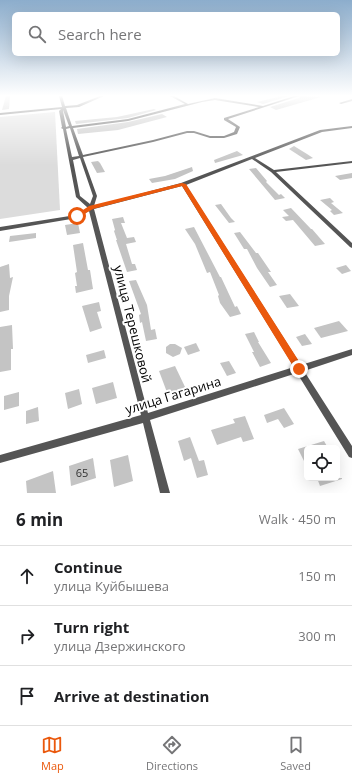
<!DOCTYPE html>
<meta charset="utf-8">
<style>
body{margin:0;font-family:"Open Sans",sans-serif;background:#f6f6f6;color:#202124}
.controls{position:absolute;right:12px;bottom:12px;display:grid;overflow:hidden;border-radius:6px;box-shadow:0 4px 16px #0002}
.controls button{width:36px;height:36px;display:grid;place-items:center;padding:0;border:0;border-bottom:1px solid #e0e0e0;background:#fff;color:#202124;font:20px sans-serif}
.stop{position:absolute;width:12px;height:12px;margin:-9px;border:3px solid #ea580c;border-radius:50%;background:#fff}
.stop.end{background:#ea580c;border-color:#fff;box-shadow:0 1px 4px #0008}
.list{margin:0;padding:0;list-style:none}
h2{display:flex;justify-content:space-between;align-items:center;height:52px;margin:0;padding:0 16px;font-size:17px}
h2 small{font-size:13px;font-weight:400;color:#757577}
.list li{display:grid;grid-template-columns:26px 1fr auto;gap:12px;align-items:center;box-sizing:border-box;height:60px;padding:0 16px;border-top:1px solid #e0e0e0}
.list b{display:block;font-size:15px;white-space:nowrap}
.list p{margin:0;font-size:13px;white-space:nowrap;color:#757577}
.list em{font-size:13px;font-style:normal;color:#757577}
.icon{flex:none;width:22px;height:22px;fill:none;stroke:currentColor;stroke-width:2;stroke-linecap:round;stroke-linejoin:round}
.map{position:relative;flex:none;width:352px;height:493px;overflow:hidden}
.search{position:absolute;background:#fff;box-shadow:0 4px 16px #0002;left:12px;right:12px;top:12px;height:44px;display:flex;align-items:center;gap:10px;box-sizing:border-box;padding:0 14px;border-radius:6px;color:#757577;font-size:15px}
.sheet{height:232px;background:#fff}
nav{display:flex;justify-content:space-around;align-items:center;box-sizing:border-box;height:56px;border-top:1px solid #e0e0e0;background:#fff;font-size:11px;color:#757577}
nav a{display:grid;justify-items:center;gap:2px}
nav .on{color:#ea580c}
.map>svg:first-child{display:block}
</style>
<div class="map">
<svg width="352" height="493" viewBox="0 0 352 493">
<rect width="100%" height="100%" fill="#fff"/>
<polygon fill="#dcdcdc" points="55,112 60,210 0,219 0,117"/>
<g fill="#c4c4c4">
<polygon points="6,96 10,96 9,109 2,110"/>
<polygon points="282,96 289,96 263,104 257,102"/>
<polygon points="300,96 321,97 276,110 270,107 299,98"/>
<polygon points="154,109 156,110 128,118 76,124 75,121 117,117"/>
<polygon points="162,114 167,117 118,130 78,134 77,129 128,122"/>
<polygon points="294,146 307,154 313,158 306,160 289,149"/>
<polygon points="237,151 243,155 215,163 214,160"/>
<polygon points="98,161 100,163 105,172 97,173 91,162"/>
<polygon points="192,167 193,171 175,179 152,183 149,179 165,176"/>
<polygon points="256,168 267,181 266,182 279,195 281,194 285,198 275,200 249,169"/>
<polygon points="352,173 352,178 340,180 335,176"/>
<polygon points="330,198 334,202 331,203 343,213 334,215 330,211 332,210 320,200"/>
<polygon points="221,204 231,218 235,222 229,223 215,205"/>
<polygon points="291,208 311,229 312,229 325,244 315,246 293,220 286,221 282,217 289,216 283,210"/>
<polygon points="123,217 125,223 121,223 127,238 134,237 136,242 126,244 132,264 135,264 137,270 127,272 116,240 117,240 114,231 115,230 112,219"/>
<polygon points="78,223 80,233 67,235 65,225"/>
<polygon points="194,227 220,277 221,277 235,307 237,306 241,314 230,317 220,303 218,296 219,295 210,272 207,273 195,244 185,229"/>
<polygon points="240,232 256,253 258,253 271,272 268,272 277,285 270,287 257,268 247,249 244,249 234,233"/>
<polygon points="36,233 36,238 9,242 10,236"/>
<polygon points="83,243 88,270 90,270 93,289 76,293 75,286 77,286 75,273 77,272 73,245"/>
<polygon points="9,264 10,278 13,277 9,296 9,310 0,312 0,267"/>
<polygon points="346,265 351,271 342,274 336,268"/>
<polygon points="136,280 147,305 151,330 155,329 157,339 146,341 142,322 140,323 139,315 141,314 129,281"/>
<polygon points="290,294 299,306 287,308 279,296"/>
<polygon points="99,302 101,311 97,312 102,328 90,332 82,306"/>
<polygon points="339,321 348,331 321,338 314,328"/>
<polygon points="12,325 13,349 11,349 11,370 0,372 0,327"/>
<polygon points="254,332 259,342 258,342 271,363 260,367 252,352 254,352 245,334"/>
<polygon points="305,334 312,344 302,346 296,337"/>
<polygon points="196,343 200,351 188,355 184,347"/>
<polygon points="170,344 175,344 182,348 180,354 173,357 166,353 166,347"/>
<polygon points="104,350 106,358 88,363 86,355"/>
<polygon points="229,361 236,373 227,376 220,363"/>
<polygon points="175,366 186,389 168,395 159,371"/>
<polygon points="113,382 117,398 96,404 92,388"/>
<polygon points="79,389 82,404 68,409 65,393"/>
<polygon points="19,392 19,406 4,410 4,396"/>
<polygon points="38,407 39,421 26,424 26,411"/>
<polygon points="284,408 294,424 284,428 278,419 267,423 264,415"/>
<polygon points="245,416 254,439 243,442 241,437 217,445 211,430 235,423 233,419"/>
<polygon points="190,437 199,461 204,460 208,475 197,478 191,458 184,461 178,441"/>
<polygon points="324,441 328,448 307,448 307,467 298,449"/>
<polygon points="128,455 133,481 114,487 110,460"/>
<polygon points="93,458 96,478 71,486 69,466"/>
<polygon points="53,471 56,493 27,493 26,481"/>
<polygon points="317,478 342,478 342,479 320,486"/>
</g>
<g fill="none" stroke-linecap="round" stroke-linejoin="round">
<g fill="#555" fill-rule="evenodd">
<path d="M 59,96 L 62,96 L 65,106 L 77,105 L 100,96 L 104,96 L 79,107 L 66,108 L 72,126 L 128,119 L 185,104 L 170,96 L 174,96 L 188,104 L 215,98 L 263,106 L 294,96 L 299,96 L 228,119 L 240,127 L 237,134 L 224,138 L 210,138 L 194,133 L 187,133 L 153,142 L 83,157 L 97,196 L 94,206 L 181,183 L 320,130 L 352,126 L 352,128 L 322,132 L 255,158 L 274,170 L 352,161 L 352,163 L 276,172 L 352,243 L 352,248 L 350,247 L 271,172 L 252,159 L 186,185 L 301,365 L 352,349 L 352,355 L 304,371 L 352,446 L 352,458 L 349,457 L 297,373 L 150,420 L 170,493 L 160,493 L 143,423 L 0,463 L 0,455 L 141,415 L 89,211 L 77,218 L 0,231 L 0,227 L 76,215 L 88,208 L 76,197 L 63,129 L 61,128 L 62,127 L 59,111 L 61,109 L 0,115 L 0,113 L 62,107 ZM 215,100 L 259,107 L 224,118 L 224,120 L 236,127 L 234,132 L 224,136 L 210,136 L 194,131 L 187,131 L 153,140 L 83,155 L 73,128 L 128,121 L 202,102 ZM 63,110 L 69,126 L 66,127 L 63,111 ZM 70,128 L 79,156 L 72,157 L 66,129 ZM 80,158 L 93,196 L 90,204 L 80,196 L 73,160 ZM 182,186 L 294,367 L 148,413 L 94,209 Z"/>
<polygon points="352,99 352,101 341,104 339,103"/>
</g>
</g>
<linearGradient id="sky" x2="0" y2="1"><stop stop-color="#8cadcc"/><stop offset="0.58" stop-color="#fff"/><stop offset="1" stop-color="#fff" stop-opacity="0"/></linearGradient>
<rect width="352" height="165" fill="url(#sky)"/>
<polygon fill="#ea580c" points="182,183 186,184 302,366 303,369 302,371 296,371 182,186 93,209 79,217 74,216 89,206"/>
<g text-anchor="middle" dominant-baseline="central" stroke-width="4" stroke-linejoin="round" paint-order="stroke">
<g font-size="11" fill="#313131">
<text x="82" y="472">65</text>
</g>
<g font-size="13" fill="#000" stroke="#fff">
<text transform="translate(133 324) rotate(76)">улица Терешковой</text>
<text transform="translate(173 395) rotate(-17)">улица Гагарина</text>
</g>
</g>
</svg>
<div class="controls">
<button><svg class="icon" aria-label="locate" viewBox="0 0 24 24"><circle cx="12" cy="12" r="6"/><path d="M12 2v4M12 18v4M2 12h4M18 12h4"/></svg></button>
</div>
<div class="stop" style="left:77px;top:216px"></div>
<div class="stop end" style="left:299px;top:369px"></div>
<div class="search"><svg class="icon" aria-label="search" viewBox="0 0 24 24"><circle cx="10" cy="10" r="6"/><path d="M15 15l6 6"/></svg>Search here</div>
</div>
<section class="sheet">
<h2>6 min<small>Walk · 450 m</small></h2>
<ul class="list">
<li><svg class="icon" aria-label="ahead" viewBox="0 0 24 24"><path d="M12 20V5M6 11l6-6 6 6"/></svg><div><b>Continue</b><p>улица Куйбышева</p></div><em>150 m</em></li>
<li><svg class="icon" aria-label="right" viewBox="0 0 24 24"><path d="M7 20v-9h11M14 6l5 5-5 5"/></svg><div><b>Turn right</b><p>улица Дзержинского</p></div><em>300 m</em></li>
<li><svg class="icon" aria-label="arrive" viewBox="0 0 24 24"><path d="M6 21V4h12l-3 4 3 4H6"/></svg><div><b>Arrive at destination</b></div></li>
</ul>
</section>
<nav>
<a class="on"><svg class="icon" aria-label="map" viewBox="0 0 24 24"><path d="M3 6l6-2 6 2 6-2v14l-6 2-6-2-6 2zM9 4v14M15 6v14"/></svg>Map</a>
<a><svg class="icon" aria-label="directions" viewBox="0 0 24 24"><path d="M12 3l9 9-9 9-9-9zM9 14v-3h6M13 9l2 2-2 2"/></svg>Directions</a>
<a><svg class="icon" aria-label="saved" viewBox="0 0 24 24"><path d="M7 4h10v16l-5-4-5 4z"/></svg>Saved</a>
</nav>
